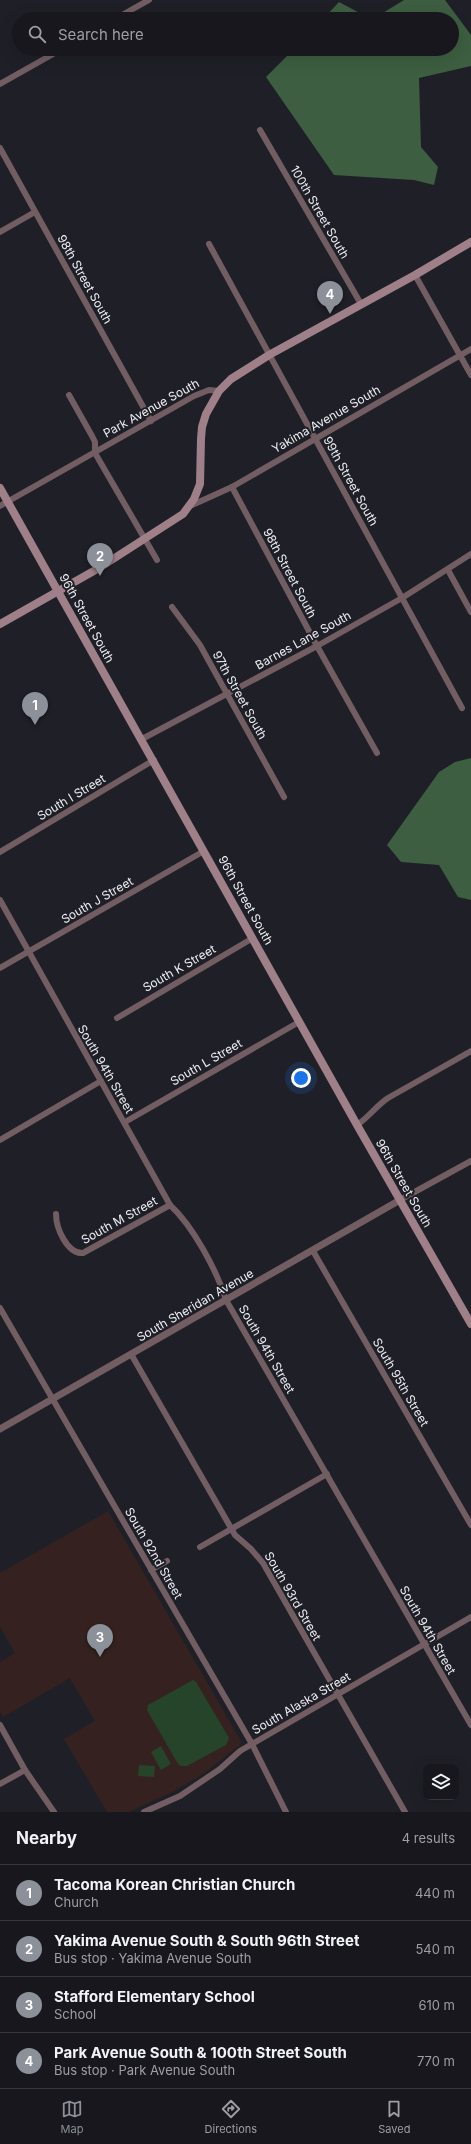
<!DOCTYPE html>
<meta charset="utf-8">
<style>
body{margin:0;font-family:Inter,sans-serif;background:#24242a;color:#f1f3f6}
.controls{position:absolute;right:12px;bottom:12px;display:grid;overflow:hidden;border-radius:8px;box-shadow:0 4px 16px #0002}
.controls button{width:36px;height:36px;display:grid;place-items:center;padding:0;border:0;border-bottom:1px solid #36363b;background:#17171d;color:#f1f3f6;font:20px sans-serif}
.you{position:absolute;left:301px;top:1078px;width:14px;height:14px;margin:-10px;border:3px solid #fff;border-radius:50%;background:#1a73e8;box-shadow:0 0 0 6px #1a73e833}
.badge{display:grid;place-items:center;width:26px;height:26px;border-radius:50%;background:#8c9099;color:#fff;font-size:13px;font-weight:700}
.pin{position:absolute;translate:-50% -33px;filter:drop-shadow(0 1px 2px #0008)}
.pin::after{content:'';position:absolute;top:21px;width:14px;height:12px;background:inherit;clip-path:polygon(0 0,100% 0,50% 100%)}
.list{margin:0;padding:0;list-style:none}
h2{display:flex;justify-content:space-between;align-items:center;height:52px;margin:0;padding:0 16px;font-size:17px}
h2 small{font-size:13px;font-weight:400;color:#9e9fa4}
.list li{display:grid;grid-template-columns:26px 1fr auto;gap:12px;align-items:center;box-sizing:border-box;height:56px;padding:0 16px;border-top:1px solid #36363b}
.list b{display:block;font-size:15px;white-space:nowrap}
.list p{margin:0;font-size:13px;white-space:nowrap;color:#9e9fa4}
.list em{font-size:13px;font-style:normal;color:#9e9fa4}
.icon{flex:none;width:22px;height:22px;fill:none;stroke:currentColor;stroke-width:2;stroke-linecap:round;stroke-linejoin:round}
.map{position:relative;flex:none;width:471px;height:1812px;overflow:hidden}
.search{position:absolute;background:#17171d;box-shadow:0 4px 16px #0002;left:12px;right:12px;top:12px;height:44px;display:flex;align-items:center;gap:10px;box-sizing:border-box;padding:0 14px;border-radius:22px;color:#9e9fa4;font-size:15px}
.sheet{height:276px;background:#17171d}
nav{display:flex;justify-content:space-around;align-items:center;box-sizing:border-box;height:56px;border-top:1px solid #36363b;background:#17171d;font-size:11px;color:#9e9fa4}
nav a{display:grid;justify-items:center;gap:2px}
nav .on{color:#8c9099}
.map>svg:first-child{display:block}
</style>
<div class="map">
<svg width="471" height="1812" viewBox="0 0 471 1812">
<rect width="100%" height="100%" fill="#1f1f27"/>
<polygon fill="#352220" points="108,1511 241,1741 240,1745 203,1774 172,1792 129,1812 107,1812 64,1739 95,1721 70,1678 3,1717 0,1711 0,1662 15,1653 0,1627 0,1573"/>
<g fill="#25442a">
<polygon points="193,1680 196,1682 229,1738 226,1745 187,1766 181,1766 178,1764 147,1710 148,1705"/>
<polygon points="161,1746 171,1764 161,1770 151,1752"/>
<polygon points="139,1765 155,1766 154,1777 138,1776"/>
</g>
<g fill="#3d5e41">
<polygon points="404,0 445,0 471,35 471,66 419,78 421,147 438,167 434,185 414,180 334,175 266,77 294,49 452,49 452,19 373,19"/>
<polygon points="339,2 371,19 323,19"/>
<polygon points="471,758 471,900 458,897 439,865 401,862 387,845 439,772 455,762"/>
</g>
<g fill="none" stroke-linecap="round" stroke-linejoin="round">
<g stroke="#715d62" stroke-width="6">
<polyline points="115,19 149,0"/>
<polyline points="0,84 62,49"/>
<polyline points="260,130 361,304"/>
<polyline points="0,148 151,421"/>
<polyline points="0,232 35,212"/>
<polyline points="209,244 462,708"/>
<polyline points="415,275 471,375"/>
<polyline points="69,395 92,436 95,442 95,453 157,560"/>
<polyline points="232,487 317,646 377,753"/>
<polyline points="0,506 194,396 209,390 219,391"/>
<polyline points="190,506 232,487 471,349"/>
<polyline points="448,570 471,612"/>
<polyline points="172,607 200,645 284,797"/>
<polyline points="142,739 317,646 402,598 471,554"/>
<polyline points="0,852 154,760"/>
<path d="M 0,900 L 170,1205 C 193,1226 217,1271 226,1300 L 471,1725"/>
<polyline points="0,968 204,851"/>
<polyline points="117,1018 253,938"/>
<polyline points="125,1122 299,1022"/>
<path d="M 357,1125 C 369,1117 376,1106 388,1098 L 471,1051"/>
<polyline points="0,1140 101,1081"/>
<polyline points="400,1200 471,1161"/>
<path d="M 56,1214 C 56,1228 67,1254 83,1253 L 170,1205"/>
<polyline points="313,1251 471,1525"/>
<polyline points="0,1308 252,1744 286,1812"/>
<polyline points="131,1354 235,1535 251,1549 263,1563 405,1812"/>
<polyline points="200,1547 327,1474"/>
<polyline points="151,1570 167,1561"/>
<polyline points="0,1725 25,1770 54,1812"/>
<polyline points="0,1784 25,1770"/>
<polyline points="144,1812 180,1796 220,1769 240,1751 471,1617"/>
</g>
<polyline stroke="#715d62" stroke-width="7" points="0,1429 400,1200"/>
<g stroke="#9f7f88" stroke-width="8">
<polyline points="0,488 357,1125 471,1324"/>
<polyline points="0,624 99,568 183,514 194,499 200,484 201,439 202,427 206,414 219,391 231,379 269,355 415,275 471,242"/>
</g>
</g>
<g text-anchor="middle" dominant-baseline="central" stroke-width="4" stroke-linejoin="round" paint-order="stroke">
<g font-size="12" fill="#ececf2" stroke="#1f1f27">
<text transform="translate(320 212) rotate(60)">100th Street South</text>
<text transform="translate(85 279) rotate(61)">98th Street South</text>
<text transform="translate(151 408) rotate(-29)">Park Avenue South</text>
<text transform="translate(326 419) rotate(-30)">Yakima Avenue South</text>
<text transform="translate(351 481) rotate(61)">99th Street South</text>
<text transform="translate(290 573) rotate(62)">98th Street South</text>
<text transform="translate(87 618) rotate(61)">96th Street South</text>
<text transform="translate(303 640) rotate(-29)">Barnes Lane South</text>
<text transform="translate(240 695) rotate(61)">97th Street South</text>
<text transform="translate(71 797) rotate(-31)">South I Street</text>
<text transform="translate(97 900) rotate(-30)">South J Street</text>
<text transform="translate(246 900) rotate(61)">96th Street South</text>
<text transform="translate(179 968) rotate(-30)">South K Street</text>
<text transform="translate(206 1062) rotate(-30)">South L Street</text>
<text transform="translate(106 1069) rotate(60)">South 94th Street</text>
<text transform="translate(404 1183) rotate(60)">96th Street South</text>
<text transform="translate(119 1220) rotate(-29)">South M Street</text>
<text transform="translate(195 1305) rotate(-30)">South Sheridan Avenue</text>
<text transform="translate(267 1349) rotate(60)">South 94th Street</text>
<text transform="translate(401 1382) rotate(60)">South 95th Street</text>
<text transform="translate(154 1553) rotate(60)">South 92nd Street</text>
<text transform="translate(293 1596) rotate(60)">South 93rd Street</text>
<text transform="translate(428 1630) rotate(60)">South 94th Street</text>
<text transform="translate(301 1703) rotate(-30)">South Alaska Street</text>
</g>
</g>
</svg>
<div class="controls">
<button><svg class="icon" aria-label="layers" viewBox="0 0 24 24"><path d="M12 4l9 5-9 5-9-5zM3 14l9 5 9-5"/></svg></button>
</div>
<div class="you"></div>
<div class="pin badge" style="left:35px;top:725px">1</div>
<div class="pin badge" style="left:100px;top:576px">2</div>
<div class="pin badge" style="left:100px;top:1657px">3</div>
<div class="pin badge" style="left:330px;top:314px">4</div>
<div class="search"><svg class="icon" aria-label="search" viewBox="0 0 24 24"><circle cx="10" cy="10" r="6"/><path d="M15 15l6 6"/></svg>Search here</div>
</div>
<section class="sheet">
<h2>Nearby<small>4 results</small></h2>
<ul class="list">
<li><span class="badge">1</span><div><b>Tacoma Korean Christian Church</b><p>Church</p></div><em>440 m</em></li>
<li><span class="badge">2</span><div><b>Yakima Avenue South &amp; South 96th Street</b><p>Bus stop · Yakima Avenue South</p></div><em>540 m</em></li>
<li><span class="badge">3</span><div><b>Stafford Elementary School</b><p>School</p></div><em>610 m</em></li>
<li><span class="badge">4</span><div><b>Park Avenue South &amp; 100th Street South</b><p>Bus stop · Park Avenue South</p></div><em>770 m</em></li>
</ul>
</section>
<nav>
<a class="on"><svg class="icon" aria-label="map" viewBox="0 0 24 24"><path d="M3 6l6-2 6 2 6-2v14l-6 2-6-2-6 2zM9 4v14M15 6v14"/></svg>Map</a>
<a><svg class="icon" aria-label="directions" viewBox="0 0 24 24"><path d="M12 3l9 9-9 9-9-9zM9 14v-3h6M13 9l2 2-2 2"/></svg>Directions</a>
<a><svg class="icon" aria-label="saved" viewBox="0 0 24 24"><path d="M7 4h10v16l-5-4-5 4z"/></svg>Saved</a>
</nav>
